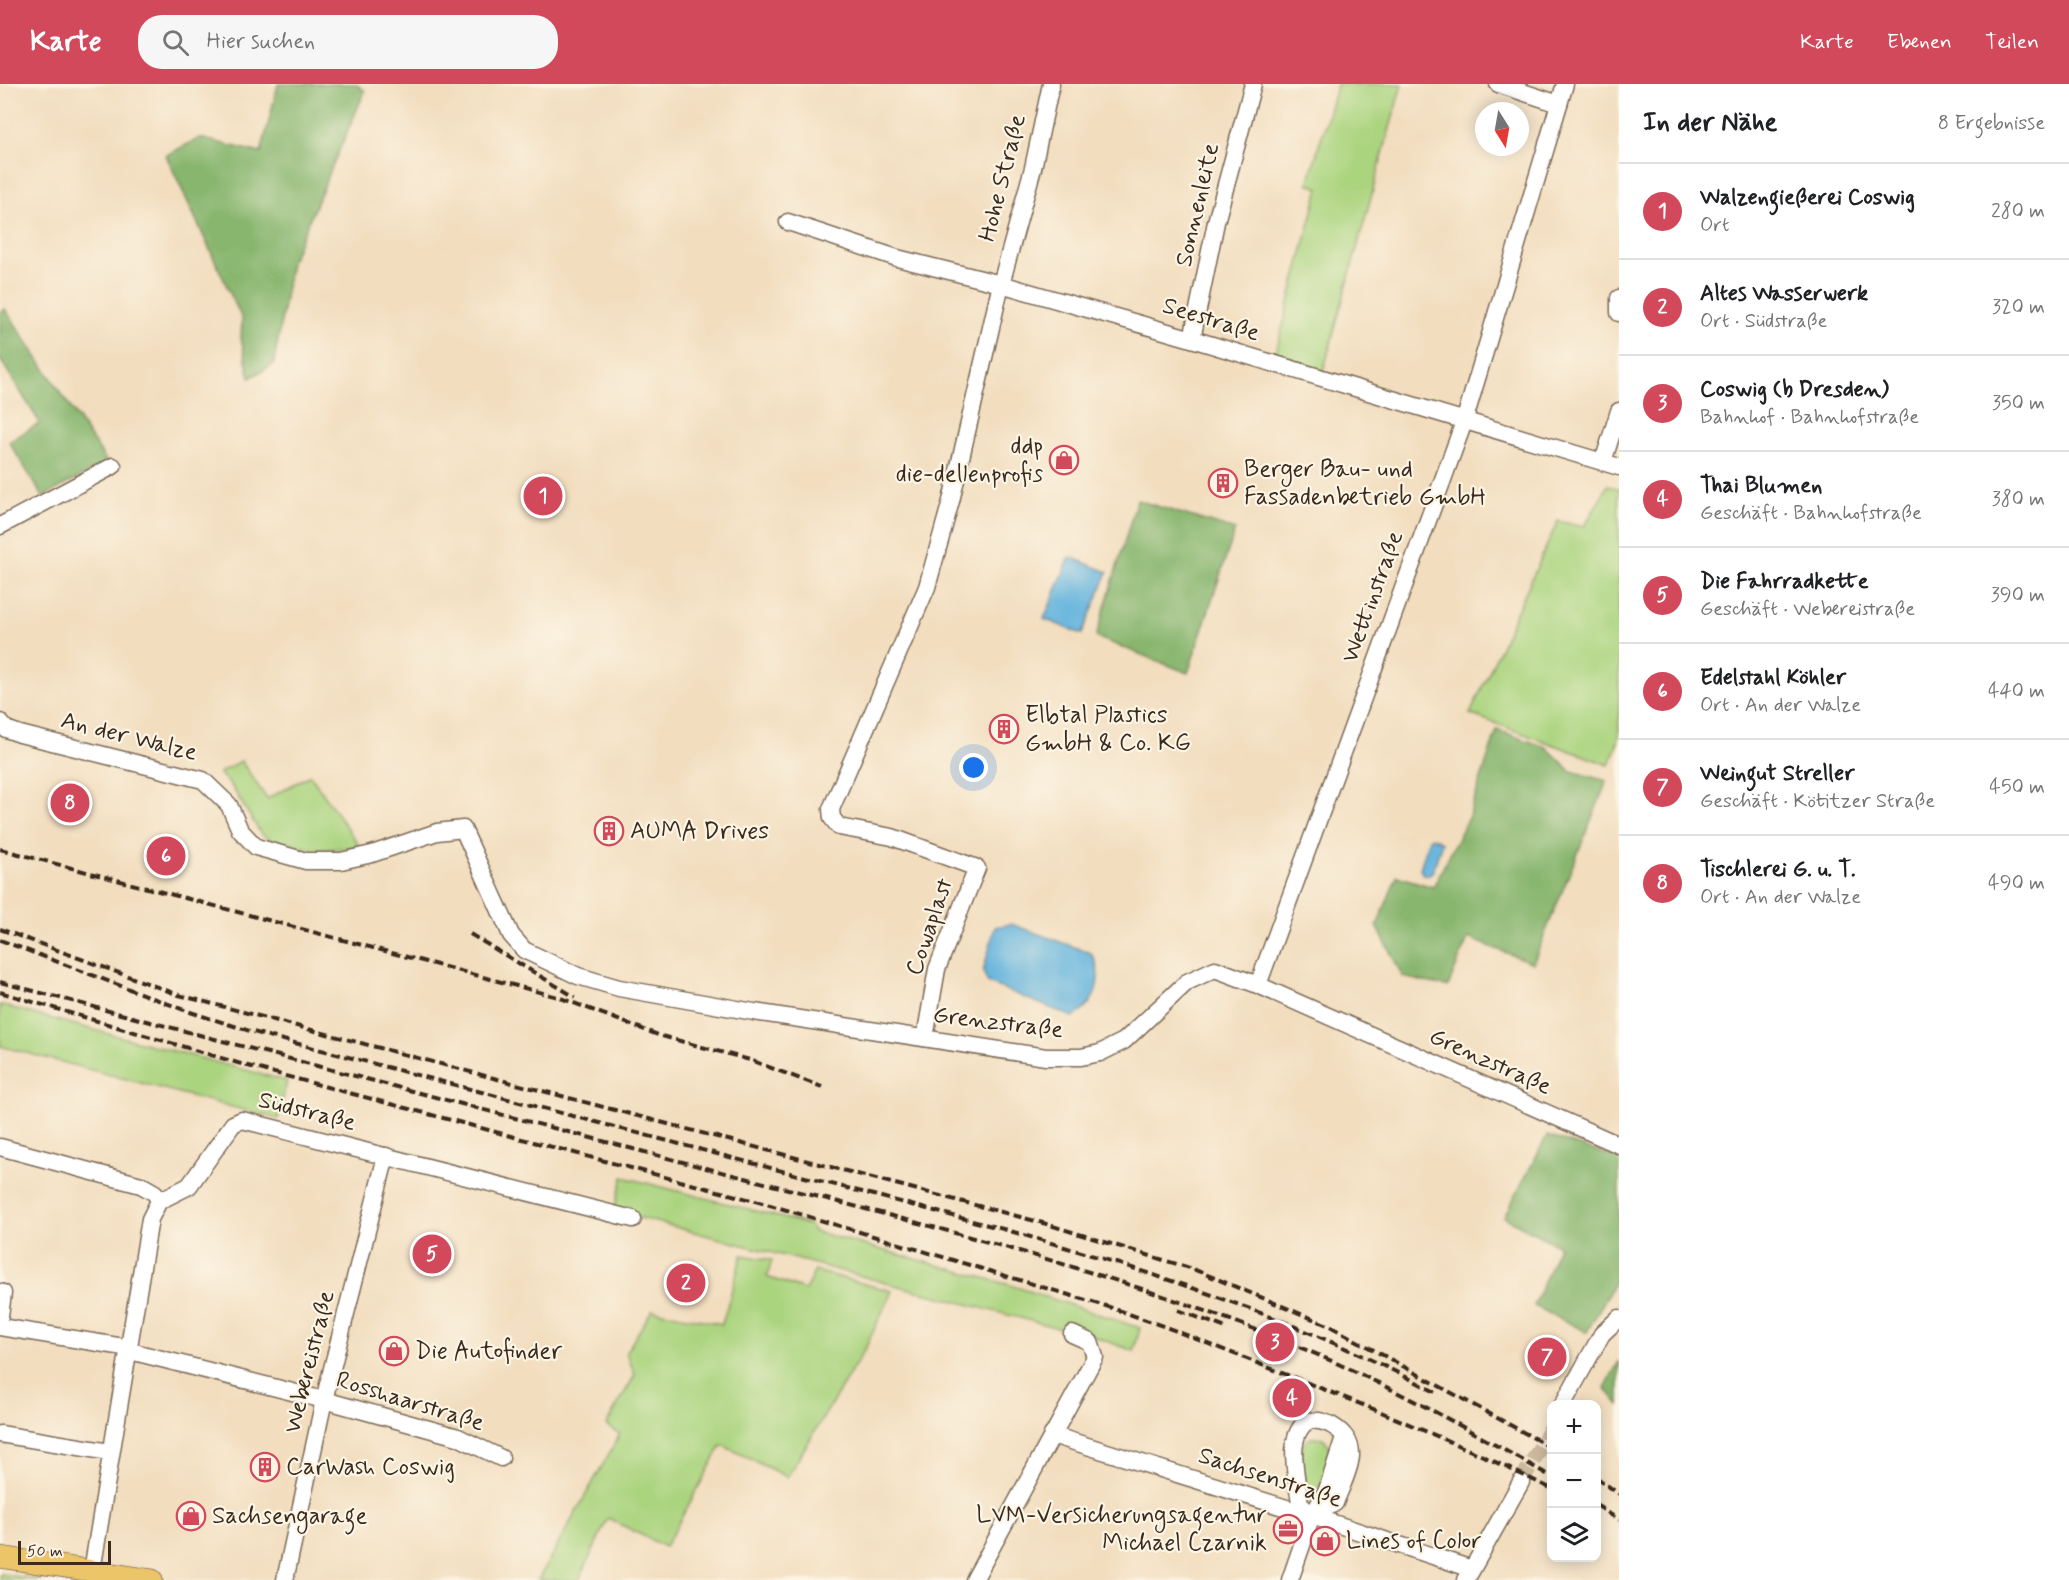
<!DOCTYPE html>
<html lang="de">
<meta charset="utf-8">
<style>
body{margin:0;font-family:Mynerve,sans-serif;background:#f6f6f6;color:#202124}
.controls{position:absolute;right:18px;bottom:18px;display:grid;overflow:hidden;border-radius:12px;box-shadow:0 3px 15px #0003}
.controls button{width:54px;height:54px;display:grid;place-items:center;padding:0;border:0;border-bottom:2px solid #e0e0e0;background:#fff;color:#202124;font:30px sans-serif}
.compass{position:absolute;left:1475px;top:18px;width:54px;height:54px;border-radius:50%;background:#fff;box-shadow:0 3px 15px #0003;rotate:169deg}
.scale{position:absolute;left:18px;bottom:15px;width:93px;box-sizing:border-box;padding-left:6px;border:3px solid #3b2a1e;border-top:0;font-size:16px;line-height:21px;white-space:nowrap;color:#3b2a1e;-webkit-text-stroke:4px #fcf5e5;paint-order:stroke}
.you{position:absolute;left:974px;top:684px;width:21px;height:21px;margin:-15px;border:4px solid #fff;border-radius:50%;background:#1a73e8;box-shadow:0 0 0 9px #1a73e833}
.badge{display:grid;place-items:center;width:39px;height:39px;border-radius:50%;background:#d1495b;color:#fff;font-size:20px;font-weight:700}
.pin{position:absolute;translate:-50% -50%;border:3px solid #fff;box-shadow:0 2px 6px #0006}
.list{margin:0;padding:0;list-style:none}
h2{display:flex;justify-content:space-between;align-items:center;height:78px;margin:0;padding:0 24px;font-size:26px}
h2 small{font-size:20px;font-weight:400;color:#757577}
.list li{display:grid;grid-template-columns:39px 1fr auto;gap:18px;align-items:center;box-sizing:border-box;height:96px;padding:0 24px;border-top:2px solid #e0e0e0}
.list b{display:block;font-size:22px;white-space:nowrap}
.list p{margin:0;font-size:20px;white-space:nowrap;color:#757577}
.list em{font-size:20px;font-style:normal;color:#757577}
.icon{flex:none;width:33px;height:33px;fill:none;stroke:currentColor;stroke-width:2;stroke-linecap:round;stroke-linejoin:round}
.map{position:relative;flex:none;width:1619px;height:1496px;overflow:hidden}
header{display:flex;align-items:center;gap:36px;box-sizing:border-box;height:84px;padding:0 30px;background:#d1495b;color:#fff}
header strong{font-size:28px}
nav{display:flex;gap:33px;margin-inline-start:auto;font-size:21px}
.search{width:420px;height:54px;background:#f6f6f6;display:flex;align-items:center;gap:15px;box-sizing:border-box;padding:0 21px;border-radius:24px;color:#757577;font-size:22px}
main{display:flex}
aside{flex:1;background:#fff}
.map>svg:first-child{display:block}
</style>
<header>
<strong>Karte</strong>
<div class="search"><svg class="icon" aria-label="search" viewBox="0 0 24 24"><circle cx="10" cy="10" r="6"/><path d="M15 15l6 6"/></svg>Hier suchen</div>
<nav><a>Karte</a><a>Ebenen</a><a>Teilen</a></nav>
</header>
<main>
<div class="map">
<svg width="1619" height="1496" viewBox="0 0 1619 1496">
<rect width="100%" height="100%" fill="#fcf5e5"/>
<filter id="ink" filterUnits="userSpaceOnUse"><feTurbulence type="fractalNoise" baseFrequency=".0167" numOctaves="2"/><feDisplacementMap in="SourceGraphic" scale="12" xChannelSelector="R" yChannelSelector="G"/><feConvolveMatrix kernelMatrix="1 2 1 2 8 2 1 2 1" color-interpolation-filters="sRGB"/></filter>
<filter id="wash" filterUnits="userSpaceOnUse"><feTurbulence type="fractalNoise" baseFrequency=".008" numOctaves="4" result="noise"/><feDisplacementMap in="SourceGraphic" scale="24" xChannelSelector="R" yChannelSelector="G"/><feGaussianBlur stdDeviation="1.35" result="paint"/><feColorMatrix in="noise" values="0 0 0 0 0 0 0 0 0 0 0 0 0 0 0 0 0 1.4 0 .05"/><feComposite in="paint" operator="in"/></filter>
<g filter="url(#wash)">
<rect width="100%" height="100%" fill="#f2ddbe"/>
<g fill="#abd47f" stroke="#737f4e" stroke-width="1.5">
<polygon points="1337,0 1402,0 1323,288 1275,272 1319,104 1308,99"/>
<polygon points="1608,401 1619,405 1619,655 1609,681 1470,630 1558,437 1584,443"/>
<polygon points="241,677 267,715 310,691 361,764 312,765 271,756 261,750 232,703 219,689"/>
<polygon points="0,921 287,997 278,1035 0,962"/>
<polygon points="623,1093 810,1141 813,1147 1010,1201 1140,1244 1134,1267 1071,1244 1069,1247 614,1127"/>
<polygon points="742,1171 772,1176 767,1193 805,1206 815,1187 892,1207 865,1265 787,1393 722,1361 665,1463 608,1434 579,1496 538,1496 620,1350 606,1341 635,1291 626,1268 652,1226 722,1240"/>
<polygon points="1312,1353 1323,1354 1330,1362 1331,1370 1315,1418 1304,1415 1301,1371 1303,1359"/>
<polygon points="0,1490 44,1496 0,1496"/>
</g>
<g fill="#88b66e" stroke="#627046" stroke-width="1.5">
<polygon points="278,0 356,0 365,7 291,178 274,280 250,294 241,255 242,235 166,71 200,54 261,69"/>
<polygon points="5,225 107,378 43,413 9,358 40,339 0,275 0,228"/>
<polygon points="1137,416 1235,446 1188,589 1096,553"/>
<polygon points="1497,646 1546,663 1571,687 1607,697 1533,879 1468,854 1448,903 1403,893 1377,842 1397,792 1433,803 1469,732"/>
<polygon points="1547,1052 1619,1074 1619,1190 1587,1248 1534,1222 1559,1162 1504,1133"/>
<polygon points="1619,1277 1619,1321 1605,1304"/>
</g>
<g fill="#62b3dd" stroke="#4e6e7e" stroke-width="1.5">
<polygon points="1070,473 1108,488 1082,550 1044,535"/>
<polygon points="1432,753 1442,758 1433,787 1428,791 1423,790 1420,785 1429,755"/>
<path d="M 1011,840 L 1091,869 C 1105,892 1097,921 1073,933 L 988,899 L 983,888 L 995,843 Z"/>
</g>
</g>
<g filter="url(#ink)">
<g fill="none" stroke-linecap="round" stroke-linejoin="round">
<polyline stroke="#cdb99e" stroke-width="16" stroke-dasharray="16 8" stroke-linecap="butt" points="1521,1398 1552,1343"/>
<g stroke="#7b6956" stroke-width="19">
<g id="minor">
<polyline points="1498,0 1559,20"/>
<polyline points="788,138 897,174 1001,200 1192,255 1619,383"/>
<polyline points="1619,214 1619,229"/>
<polyline points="1192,255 1216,138 1253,0"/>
<polyline points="1603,378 1619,327"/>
<polyline points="0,442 113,382"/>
<polyline points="0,638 6,645 20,650 203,696 229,721 240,746 256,763 306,777 341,777 372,770 437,748 463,745 511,851 524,866 578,892 619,904 754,928 1046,973 1081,973 1100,969 1124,957 1187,898 1215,885 1258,901 1619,1061"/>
<polyline points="1258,901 1464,338 1565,0"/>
<polyline points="925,954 937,885 977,784 892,753 839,743 832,734 831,725 927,503 951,417 1001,200 1033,84 1051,0"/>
<polyline points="0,1063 141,1101 155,1109 159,1117"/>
<polyline points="0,1208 3,1209 0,1232"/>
<polyline points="0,1243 130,1264"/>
<polyline points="130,1267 324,1316 458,1353 501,1374"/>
<polyline points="1563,1320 1602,1250 1619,1234"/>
<path d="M 1308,1337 C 1328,1334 1352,1350 1351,1372 C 1350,1387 1340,1405 1335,1419 L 1312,1432 L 1300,1420 C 1298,1397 1284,1351 1308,1337 Z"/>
<polyline points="0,1350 110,1368"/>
<polyline points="1052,1351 1312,1432 1472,1485"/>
<polyline points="92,1487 150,1135 159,1117 189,1102 233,1040 242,1036 633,1135"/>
<polyline points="285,1496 324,1316 386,1072"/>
<polyline points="974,1496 1095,1273 1090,1258 1072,1250"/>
<polyline points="1290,1496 1312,1432 1327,1406 1344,1353"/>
<polyline points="1466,1496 1521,1398"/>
</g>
</g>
<g stroke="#7b6956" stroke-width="23">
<polyline id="major" points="0,1473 152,1496"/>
</g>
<use href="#minor" stroke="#fff" stroke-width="16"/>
<use href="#major" stroke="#edc569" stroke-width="21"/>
<g stroke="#3b2a1e" stroke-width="4" stroke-dasharray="9 4.5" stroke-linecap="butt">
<polyline points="0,765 558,913 658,951 750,976 822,1003"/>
<polyline points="0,845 179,911 1043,1139 1193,1185 1330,1242 1552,1364"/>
<polyline points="470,850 575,913"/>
<path d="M 0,856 L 187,927 L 253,948 L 1003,1145 C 1153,1188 1301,1236 1439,1310"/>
<path d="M 0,898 C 225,958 450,1017 675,1076 C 887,1131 1102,1181 1304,1265 C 1390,1301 1471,1347 1552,1393"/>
<polyline points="0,908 248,982 770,1121 1109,1223 1171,1245 1381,1328 1483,1372 1552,1405"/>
<polyline points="1178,1226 1226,1244"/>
<polyline points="1596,1393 1619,1410"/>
<polyline points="1596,1421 1619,1436"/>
</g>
</g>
</g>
<defs>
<g id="shop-ring" transform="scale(1.5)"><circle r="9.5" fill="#fcf5e5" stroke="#d1495b" stroke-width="1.5"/><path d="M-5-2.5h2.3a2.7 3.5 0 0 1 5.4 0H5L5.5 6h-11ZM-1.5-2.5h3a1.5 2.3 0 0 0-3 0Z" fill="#d1495b"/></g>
<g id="building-ring" transform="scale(1.5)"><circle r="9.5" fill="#fcf5e5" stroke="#d1495b" stroke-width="1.5"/><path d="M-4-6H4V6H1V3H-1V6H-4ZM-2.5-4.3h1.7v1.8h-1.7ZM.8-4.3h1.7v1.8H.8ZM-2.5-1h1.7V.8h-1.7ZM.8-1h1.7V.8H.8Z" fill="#d1495b"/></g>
<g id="office-ring" transform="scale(1.5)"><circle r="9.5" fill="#fcf5e5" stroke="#d1495b" stroke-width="1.5"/><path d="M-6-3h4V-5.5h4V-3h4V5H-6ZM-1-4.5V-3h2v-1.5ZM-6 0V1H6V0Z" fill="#d1495b"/></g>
</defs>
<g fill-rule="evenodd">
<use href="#shop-ring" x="1064" y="376"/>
<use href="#building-ring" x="1223" y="399"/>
<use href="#building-ring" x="1004" y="645"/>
<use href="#building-ring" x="609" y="747"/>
<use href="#shop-ring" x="394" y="1267"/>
<use href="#building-ring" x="265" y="1383"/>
<use href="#shop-ring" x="191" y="1432"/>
<use href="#office-ring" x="1288" y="1445"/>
<use href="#shop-ring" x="1325" y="1457"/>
</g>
<g text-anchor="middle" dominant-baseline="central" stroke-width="4.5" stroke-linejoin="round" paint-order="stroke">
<g font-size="24" fill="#3b2a1e" stroke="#fcf5e5">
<text transform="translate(1003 94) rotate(-76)">Hohe Straße</text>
<text transform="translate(1198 121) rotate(-77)">Sonnenleite</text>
<text transform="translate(1211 236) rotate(17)">Seestraße</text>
<text transform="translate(1373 513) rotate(-70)">Wettinstraße</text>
<text transform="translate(129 653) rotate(14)">An der Walze</text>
<text transform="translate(930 843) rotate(-71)">Cowaplast</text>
<text transform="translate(998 939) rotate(7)">Grenzstraße</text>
<text transform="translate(1490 978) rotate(24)">Grenzstraße</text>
<text transform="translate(307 1028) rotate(14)">Südstraße</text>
<text transform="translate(310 1278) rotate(-76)">Webereistraße</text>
<text transform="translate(410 1318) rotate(17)">Rosshaarstraße</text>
<text transform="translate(1270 1394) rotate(18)">Sachsenstraße</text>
</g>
<g font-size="24" fill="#3b2a1e" stroke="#fcf5e5" text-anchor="start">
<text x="1043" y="362" text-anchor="end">ddp<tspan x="1043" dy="28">die-dellenprofis</tspan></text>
<text x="1244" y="385">Berger Bau- und<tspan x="1244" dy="28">Fassadenbetrieb GmbH</tspan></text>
<text x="1025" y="631">Elbtal Plastics<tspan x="1025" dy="28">GmbH &amp; Co. KG</tspan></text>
<text x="630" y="747">AUMA Drives</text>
<text x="415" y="1267">Die Autofinder</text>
<text x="286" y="1383">CarWash Coswig</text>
<text x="1267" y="1431" text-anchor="end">LVM-Versicherungsagentur<tspan x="1267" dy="28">Michael Czarnik</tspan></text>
<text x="212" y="1432">Sachsengarage</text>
<text x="1346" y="1457">Lines of Color</text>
</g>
</g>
</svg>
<div class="controls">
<button>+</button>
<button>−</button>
<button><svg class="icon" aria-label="layers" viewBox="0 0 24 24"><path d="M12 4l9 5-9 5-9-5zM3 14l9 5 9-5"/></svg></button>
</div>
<svg class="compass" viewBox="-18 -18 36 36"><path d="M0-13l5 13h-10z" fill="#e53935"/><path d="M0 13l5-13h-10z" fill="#757577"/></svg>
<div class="scale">50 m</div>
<div class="you"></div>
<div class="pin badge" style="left:543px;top:412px">1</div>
<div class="pin badge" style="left:686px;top:1199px">2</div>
<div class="pin badge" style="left:1275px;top:1258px">3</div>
<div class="pin badge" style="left:1292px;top:1314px">4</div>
<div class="pin badge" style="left:432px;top:1170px">5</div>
<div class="pin badge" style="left:166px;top:772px">6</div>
<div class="pin badge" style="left:1547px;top:1273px">7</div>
<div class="pin badge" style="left:70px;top:719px">8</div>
</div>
<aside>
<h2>In der Nähe<small>8 Ergebnisse</small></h2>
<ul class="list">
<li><span class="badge">1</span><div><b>Walzengießerei Coswig</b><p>Ort</p></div><em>280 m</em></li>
<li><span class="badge">2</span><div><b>Altes Wasserwerk</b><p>Ort · Südstraße</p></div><em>320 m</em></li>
<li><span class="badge">3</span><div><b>Coswig (b Dresden)</b><p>Bahnhof · Bahnhofstraße</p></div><em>350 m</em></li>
<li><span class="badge">4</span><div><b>Thai Blumen</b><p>Geschäft · Bahnhofstraße</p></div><em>380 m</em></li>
<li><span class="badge">5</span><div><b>Die Fahrradkette</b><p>Geschäft · Webereistraße</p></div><em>390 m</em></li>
<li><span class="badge">6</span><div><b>Edelstahl Köhler</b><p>Ort · An der Walze</p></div><em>440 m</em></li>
<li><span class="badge">7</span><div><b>Weingut Streller</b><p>Geschäft · Kötitzer Straße</p></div><em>450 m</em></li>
<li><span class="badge">8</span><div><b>Tischlerei G. u. T.</b><p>Ort · An der Walze</p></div><em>490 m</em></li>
</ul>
</aside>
</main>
